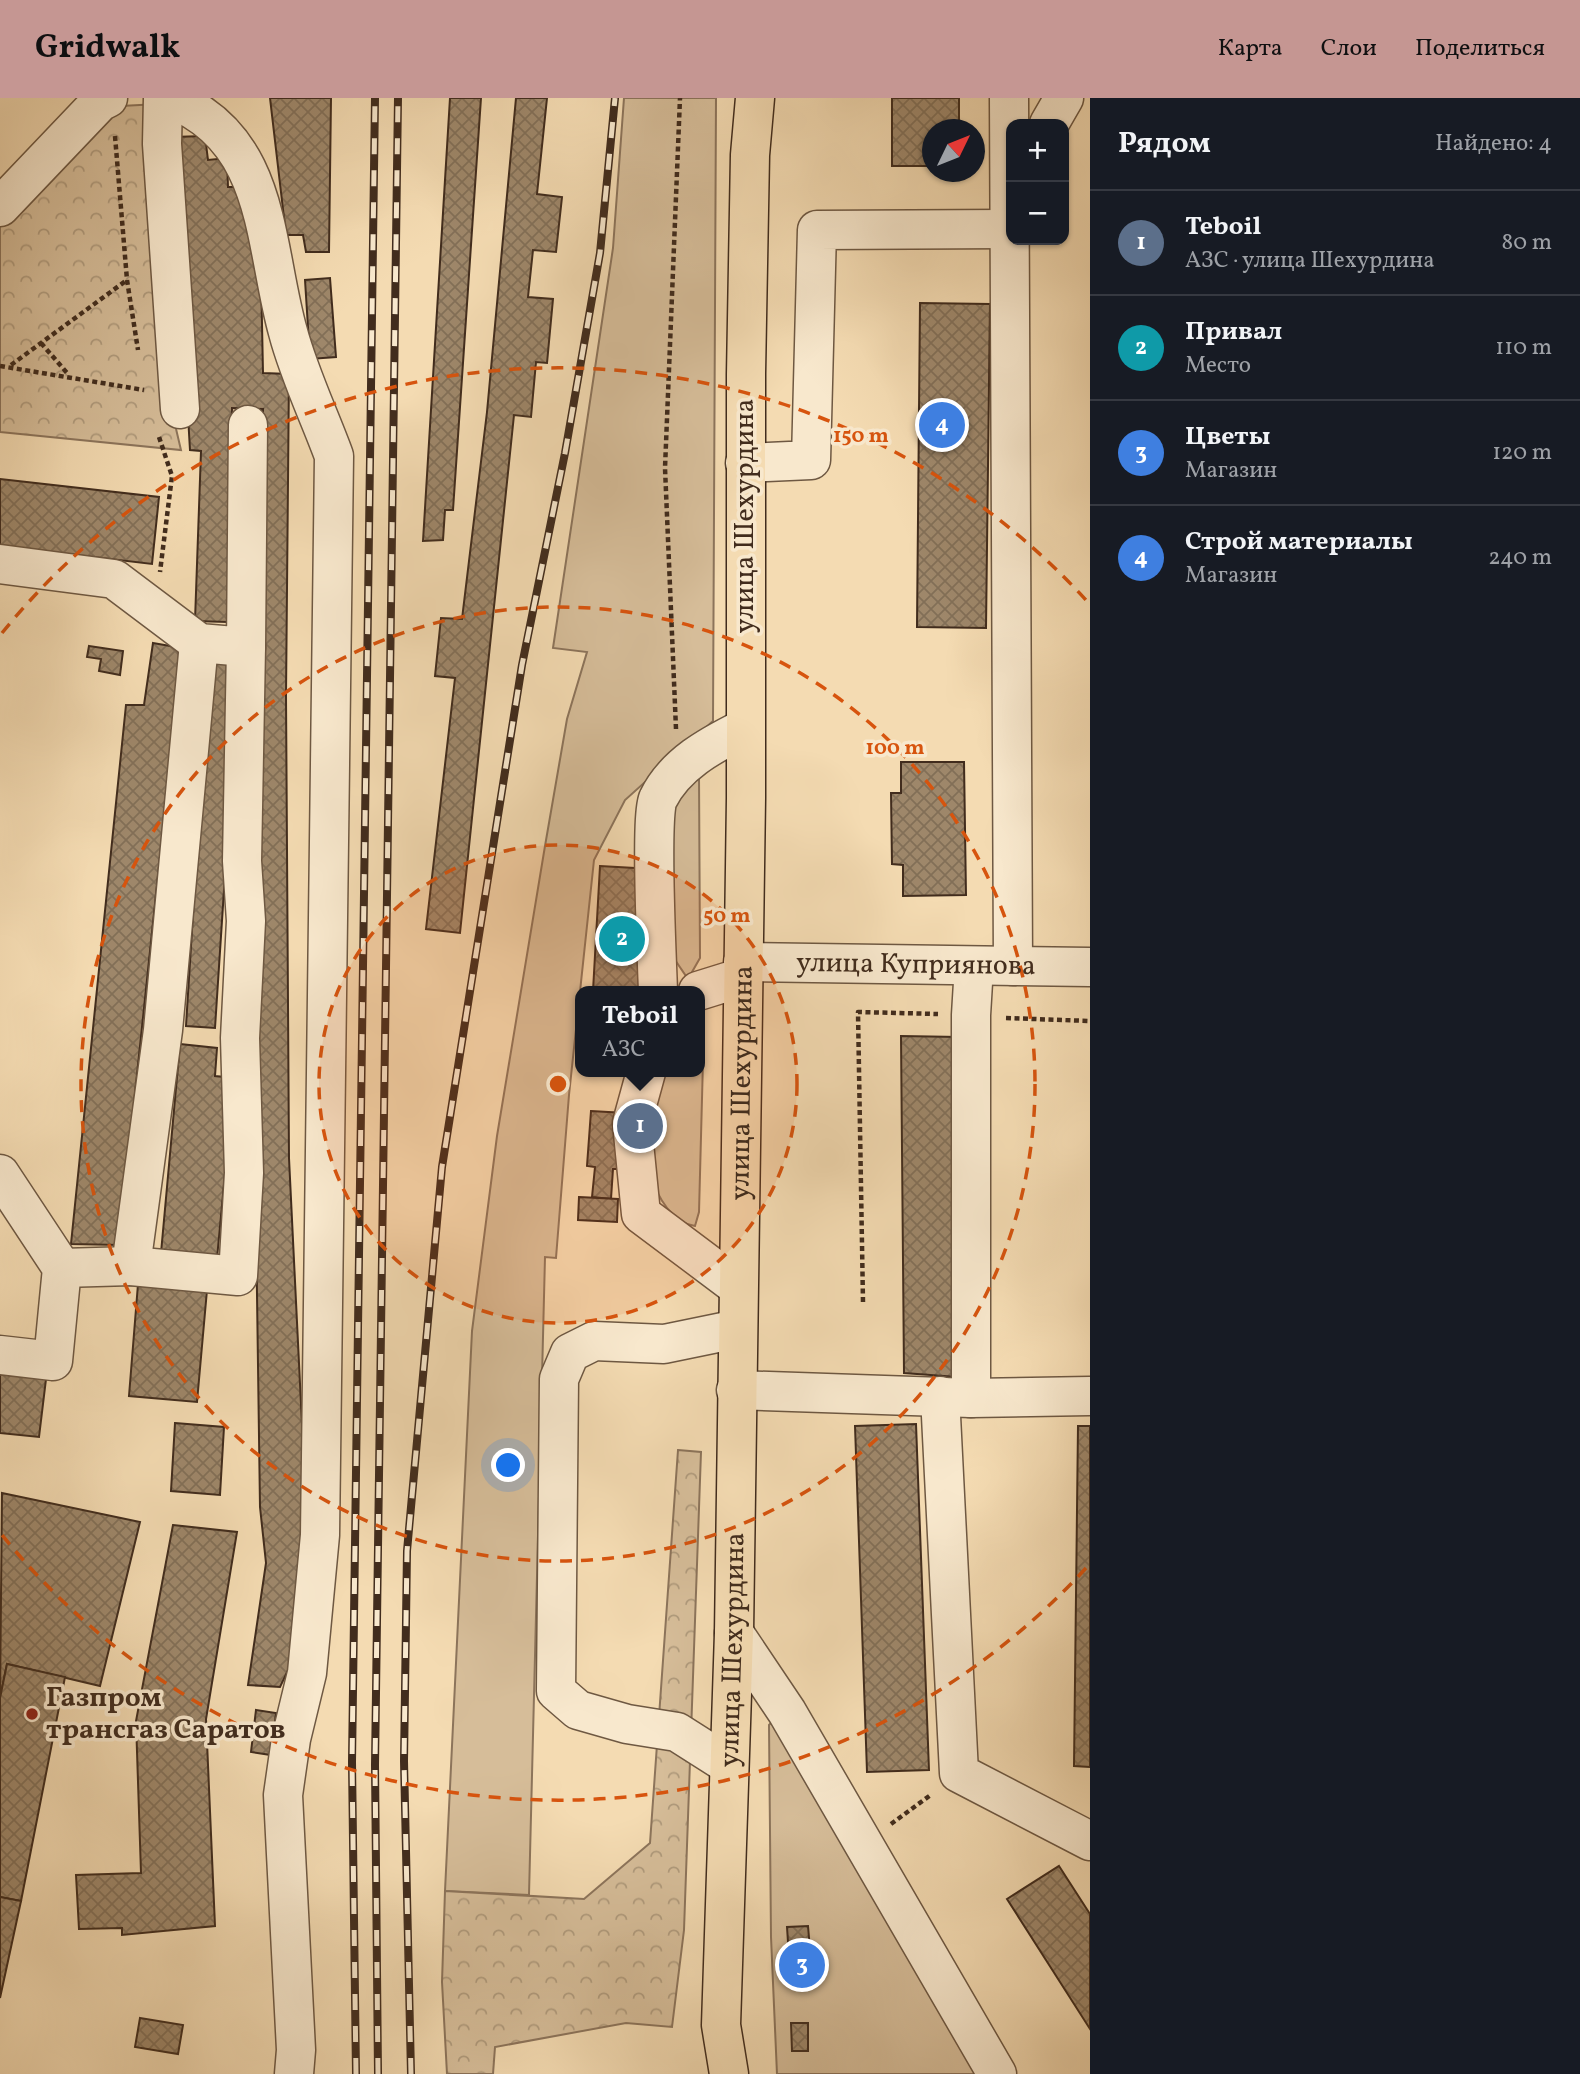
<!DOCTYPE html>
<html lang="ru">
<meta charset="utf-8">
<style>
body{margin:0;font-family:Vollkorn,serif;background:#242831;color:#f1f3f6}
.controls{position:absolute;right:21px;top:21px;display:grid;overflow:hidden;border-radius:14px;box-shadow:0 2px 5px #0004}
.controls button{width:63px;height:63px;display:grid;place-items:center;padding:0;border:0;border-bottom:2px solid #363941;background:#171b24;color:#f1f3f6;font:35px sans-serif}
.compass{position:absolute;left:922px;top:21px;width:63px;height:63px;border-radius:50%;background:#171b24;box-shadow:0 2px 5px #0004;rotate:47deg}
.you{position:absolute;left:509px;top:1368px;width:24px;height:24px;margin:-18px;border:5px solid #fff;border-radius:50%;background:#1a73e8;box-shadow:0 0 0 10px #1a73e833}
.badge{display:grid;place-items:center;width:46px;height:46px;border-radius:50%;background:#c59692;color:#fff;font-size:23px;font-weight:700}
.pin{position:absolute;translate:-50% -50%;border:4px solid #fff;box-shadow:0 2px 7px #0006}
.popup{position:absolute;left:575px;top:888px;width:130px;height:91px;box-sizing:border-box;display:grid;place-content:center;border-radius:14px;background:#171b24;filter:drop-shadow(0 2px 5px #0005);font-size:23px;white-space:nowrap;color:#9ea1a6}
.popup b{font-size:26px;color:#f1f3f6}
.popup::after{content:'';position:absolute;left:50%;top:100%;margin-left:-14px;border:14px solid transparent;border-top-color:#171b24}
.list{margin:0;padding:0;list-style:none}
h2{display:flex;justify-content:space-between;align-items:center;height:91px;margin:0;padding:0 28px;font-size:30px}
h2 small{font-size:23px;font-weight:400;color:#9ea1a6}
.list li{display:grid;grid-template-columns:46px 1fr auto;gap:21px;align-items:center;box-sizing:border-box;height:105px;padding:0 28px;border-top:2px solid #363941}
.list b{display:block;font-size:26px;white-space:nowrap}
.list p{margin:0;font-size:23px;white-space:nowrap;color:#9ea1a6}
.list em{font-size:23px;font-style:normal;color:#9ea1a6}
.map{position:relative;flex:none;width:1090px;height:1976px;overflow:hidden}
header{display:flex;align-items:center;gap:42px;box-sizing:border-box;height:98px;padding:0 35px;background:#c59692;color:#111}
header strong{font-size:33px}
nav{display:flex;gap:38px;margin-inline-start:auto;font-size:24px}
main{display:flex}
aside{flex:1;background:#171b24}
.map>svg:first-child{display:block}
</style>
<header>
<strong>Gridwalk</strong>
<nav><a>Карта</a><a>Слои</a><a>Поделиться</a></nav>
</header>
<main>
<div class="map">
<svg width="1090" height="1976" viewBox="0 0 1090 1976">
<defs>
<pattern id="forest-crowns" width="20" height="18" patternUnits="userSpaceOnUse" patternTransform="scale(1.75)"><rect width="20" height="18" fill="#d6bd99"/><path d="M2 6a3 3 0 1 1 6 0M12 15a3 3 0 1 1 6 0" fill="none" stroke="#af9a7c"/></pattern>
<pattern id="building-cross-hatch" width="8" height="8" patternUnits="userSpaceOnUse" patternTransform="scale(1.75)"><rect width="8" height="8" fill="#9e876a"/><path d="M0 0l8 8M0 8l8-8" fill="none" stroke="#826f57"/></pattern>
</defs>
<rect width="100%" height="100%" fill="#f4dbb2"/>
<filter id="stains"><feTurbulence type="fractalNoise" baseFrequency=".00286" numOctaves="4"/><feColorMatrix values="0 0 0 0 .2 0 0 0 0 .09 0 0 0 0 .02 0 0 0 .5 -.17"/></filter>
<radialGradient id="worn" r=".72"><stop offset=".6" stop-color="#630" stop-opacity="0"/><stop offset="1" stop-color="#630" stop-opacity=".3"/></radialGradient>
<g fill="#d6bd99" stroke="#8c745b" stroke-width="2">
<polygon points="624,0 716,0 713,623 625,702 594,762 569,997 556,1160 545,1159 529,1797 445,1793 472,1233 497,1038 545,748 567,621 587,554 553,550 613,150"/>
<polygon points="699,678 700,860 688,881 669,853 671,715 676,700"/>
<path d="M 700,925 L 704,925 L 699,1114 L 695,1128 C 673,1125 657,1100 652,1078 C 648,1057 657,998 658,974 L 700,974 Z"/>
<polygon points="779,1617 985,1976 777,1976 771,1839 769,1627"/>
</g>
<g fill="url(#forest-crowns)" stroke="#8c745b" stroke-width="2">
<polygon points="158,6 173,318 181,352 0,334 0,127 121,8"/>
<polygon points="678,1352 701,1354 684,1832 672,1929 626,1925 495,1949 493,1976 447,1976 442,1884 445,1793 584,1801 650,1745"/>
</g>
<g fill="url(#building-cross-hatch)" stroke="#412c1d" stroke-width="2">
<polygon points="270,0 331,0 329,154 306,154 303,137 286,137"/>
<polygon points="450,0 481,0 453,412 445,412 443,442 423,443"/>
<polygon points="516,0 547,0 537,96 562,99 556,154 533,152 528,199 553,201 547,265 536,264 531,319 514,317 460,835 426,831 455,580 435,578 441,520 462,521 487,314"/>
<polygon points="892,0 959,0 959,32 932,32 932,68 892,68"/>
<polygon points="205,38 208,62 227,60 228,89 240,89 261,177 263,275 289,276 286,598 289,1060 306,1409 292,1564 280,1589 248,1587 266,1465 260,1409 254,984 263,311 232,310 227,524 195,523 201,353 190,352 172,39"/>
<polygon points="330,180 336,259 310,261 305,182"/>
<polygon points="920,205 990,206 986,530 917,529"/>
<polygon points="0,381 159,399 152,466 0,448"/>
<polygon points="153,545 182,550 119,1147 71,1146 126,607 144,607"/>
<polygon points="89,548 123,553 120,577 99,573 101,561 87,559"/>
<polygon points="209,559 239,562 215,930 186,928"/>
<polygon points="901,664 964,664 966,797 903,798 903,767 892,766 891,695 901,695"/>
<polygon points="600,768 652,771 645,893 593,893"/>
<polygon points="901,938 959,939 957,1279 904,1275"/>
<polygon points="180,946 217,950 215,978 234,980 216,1171 160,1166"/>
<polygon points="591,1013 625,1015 622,1071 613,1071 611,1101 592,1099 595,1069 587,1068"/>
<polygon points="579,1099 618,1101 617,1124 578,1122"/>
<polygon points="138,1186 207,1192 197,1304 129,1298"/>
<polygon points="0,1275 46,1281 39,1339 0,1335"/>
<polygon points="175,1325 224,1329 220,1397 171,1393"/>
<polygon points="916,1326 929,1672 867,1674 855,1328"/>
<polygon points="1078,1328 1090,1328 1090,1669 1074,1668"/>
<polygon points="2,1395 140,1424 100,1588 7,1566 0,1600"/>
<polygon points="173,1427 237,1434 206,1621 215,1828 122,1837 122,1830 79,1831 76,1777 141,1775 136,1623"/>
<polygon points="7,1566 65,1579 21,1803 0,1799 0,1600"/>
<polygon points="256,1612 276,1615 271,1657 251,1654"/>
<polygon points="1059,1768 1090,1816 1090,1931 1007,1801"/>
<polygon points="0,1799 21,1803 0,1900"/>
<polygon points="808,1828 813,1887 791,1889 787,1829"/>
<polygon points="140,1920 183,1927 178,1956 135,1949"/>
<polygon points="791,1925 808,1925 808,1953 792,1953"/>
</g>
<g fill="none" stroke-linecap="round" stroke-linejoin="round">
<g stroke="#6e5842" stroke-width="41">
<g id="minor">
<polyline points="163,0 162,46 180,311"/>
<path d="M 169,0 C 272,40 263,145 288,234 C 299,276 319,317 334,358 L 320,1437 L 307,1575 L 291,1641 L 283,1697 L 296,1952 L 294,1976"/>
<polyline points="1009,0 1013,868"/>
<polyline points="1049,26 1064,0"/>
<polyline points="0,109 100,4 108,0"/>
<polyline points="745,365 811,362 817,132 1007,131"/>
<polyline points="0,466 114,481 199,545 246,549 248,327"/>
<path id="s1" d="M 743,864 L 1090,869"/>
<path d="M 658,893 C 657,865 650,716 658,701 C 675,666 711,647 743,631"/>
<polyline points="698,893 743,879"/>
<polyline points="646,974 632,1025 641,1116 737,1188"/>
<polyline points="0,1076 62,1170 53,1263 0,1257"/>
<polyline points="131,1168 238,1178 244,1075 240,940 246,823 242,763 246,549"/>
<polyline points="62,1170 131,1168 163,932 199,545"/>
<polyline points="736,1292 971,1300 1090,1298"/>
<polyline points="940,1298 959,1675 1090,1743"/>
<polyline points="971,1300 971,917 974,868"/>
<polyline points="734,1535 787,1614 997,1976"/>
<polyline points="729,1667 677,1634 627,1626 578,1612 556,1593 559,1281 570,1255 594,1243 664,1246 737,1231"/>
</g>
</g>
<g stroke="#412c1d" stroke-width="41">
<g id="major">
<path id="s2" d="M 729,1976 L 721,1927 L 734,1535 L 746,700 L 746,276 L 750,57 L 755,0"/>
</g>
</g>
<g stroke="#412c1d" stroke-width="4.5" stroke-dasharray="5 3.5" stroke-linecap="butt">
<polyline points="115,38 127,182 138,252"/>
<polyline points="41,245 68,276"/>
<polyline points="11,267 127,182"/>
<polyline points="0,268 144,292"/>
<polyline points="159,339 172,378 160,474"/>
<polyline points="676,631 665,370 680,0"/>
<polyline points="1006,920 1090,923"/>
<polyline points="863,1204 858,914 938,916"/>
<polyline points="891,1726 932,1696"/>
</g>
<use href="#minor" stroke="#f8e8cd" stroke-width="38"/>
<use href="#major" stroke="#f4dbb2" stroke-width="38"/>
<g stroke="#412c1d" stroke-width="8">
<g id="rail">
<polyline points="356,1976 352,1664 375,0"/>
<polyline points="378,1976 375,1667 398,0"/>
<polyline points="411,1976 404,1663 407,1453 442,1069 522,567 565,355 600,155 615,0"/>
</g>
</g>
<use href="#rail" stroke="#f8e8cd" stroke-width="5" stroke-dasharray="16" stroke-linecap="butt"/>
</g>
<circle cx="558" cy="986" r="239" fill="#d7540e" fill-opacity=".12"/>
<g fill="none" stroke="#d7540e" stroke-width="3.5" stroke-dasharray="12 9">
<circle cx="558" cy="986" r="239"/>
<circle cx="558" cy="986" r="477"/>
<path d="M1086 1470A716 716 0 0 1 2 1437M2 535A716 716 0 0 1 1086 502"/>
</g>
<circle fill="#8f2418" stroke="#f8e8cd" stroke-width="2.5" cx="32" cy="1616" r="7"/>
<g text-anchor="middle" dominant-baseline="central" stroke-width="7" stroke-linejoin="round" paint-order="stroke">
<g font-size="28" fill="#412c1d" stroke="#f8e8cd">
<text transform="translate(745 418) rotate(-90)">улица Шехурдина</text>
<text stroke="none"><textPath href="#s1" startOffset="173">улица Куприянова</textPath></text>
<text stroke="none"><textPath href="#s2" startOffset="992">улица Шехурдина</textPath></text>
<text stroke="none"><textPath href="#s2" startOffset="425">улица Шехурдина</textPath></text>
</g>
<g font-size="28" font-weight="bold" fill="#412c1d" stroke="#f8e8cd" text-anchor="start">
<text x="46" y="1600">Газпром<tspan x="46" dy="32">трансгаз Саратов</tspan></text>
</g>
</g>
<circle cx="558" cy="986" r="10" fill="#d7540e" stroke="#f8e8cd" stroke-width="3.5"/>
<g font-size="21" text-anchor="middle" font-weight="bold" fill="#d7540e" stroke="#f8e8cd" stroke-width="7" stroke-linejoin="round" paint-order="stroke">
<text x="861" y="344">150 m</text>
<text x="895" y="656">100 m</text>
<text x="727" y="824">50 m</text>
</g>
<rect width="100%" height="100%" filter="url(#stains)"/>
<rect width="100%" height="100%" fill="url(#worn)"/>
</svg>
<div class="controls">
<button>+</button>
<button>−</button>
</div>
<svg class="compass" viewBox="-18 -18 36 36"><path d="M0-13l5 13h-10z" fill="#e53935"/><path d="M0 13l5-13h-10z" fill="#9ea1a6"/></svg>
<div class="you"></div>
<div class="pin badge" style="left:640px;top:1028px;background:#5c6f8a">1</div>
<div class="popup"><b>Teboil</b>АЗС</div>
<div class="pin badge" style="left:622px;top:841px;background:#0f9aa8">2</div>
<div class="pin badge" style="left:802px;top:1867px;background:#3f7fe0">3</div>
<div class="pin badge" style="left:942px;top:327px;background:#3f7fe0">4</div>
</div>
<aside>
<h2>Рядом<small>Найдено: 4</small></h2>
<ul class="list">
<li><span class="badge" style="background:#5c6f8a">1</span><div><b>Teboil</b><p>АЗС · улица Шехурдина</p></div><em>80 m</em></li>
<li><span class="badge" style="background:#0f9aa8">2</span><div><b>Привал</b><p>Место</p></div><em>110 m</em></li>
<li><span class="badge" style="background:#3f7fe0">3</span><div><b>Цветы</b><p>Магазин</p></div><em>120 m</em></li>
<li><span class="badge" style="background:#3f7fe0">4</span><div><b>Строй материалы</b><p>Магазин</p></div><em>240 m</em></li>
</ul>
</aside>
</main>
